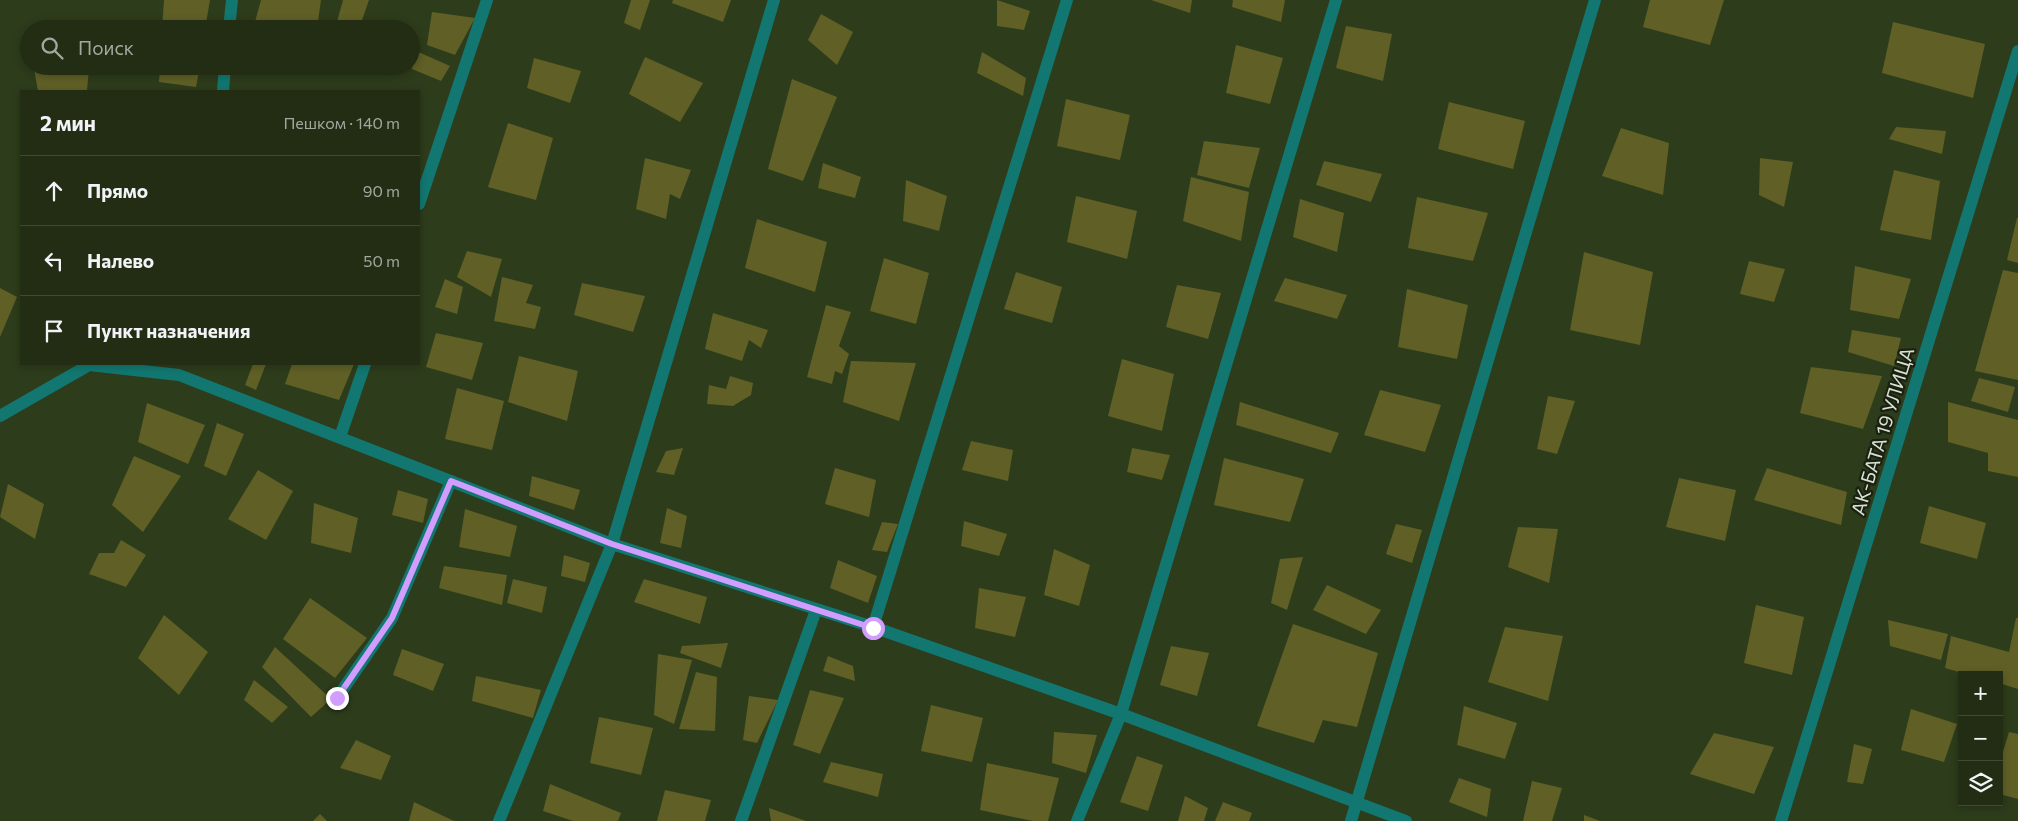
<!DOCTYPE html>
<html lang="ru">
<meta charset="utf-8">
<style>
body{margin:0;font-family:Commissioner,sans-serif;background:#2a351d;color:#f1f3f6}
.controls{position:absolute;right:15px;bottom:15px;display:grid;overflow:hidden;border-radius:0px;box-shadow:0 2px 8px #0003}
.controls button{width:45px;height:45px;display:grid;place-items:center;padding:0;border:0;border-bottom:1px solid #3f4934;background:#222d14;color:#f1f3f6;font:25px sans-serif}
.stop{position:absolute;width:15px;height:15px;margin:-11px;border:4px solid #d19dfe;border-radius:50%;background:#fff}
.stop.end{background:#d19dfe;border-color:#fff;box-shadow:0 1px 5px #0008}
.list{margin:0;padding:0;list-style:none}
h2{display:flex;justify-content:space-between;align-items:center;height:65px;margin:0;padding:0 20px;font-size:21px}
h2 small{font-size:16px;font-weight:400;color:#a2a8a0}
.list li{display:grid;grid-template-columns:32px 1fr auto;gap:15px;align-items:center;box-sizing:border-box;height:70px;padding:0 20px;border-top:1px solid #3f4934}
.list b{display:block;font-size:19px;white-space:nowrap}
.list em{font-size:16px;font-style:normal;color:#a2a8a0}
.icon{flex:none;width:28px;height:28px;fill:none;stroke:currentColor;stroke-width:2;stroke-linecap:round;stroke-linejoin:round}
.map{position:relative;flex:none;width:2018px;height:821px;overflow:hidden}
.search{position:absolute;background:#222d14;box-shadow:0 2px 8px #0003;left:20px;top:20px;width:400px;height:55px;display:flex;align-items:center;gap:12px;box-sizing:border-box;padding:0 18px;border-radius:28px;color:#a2a8a0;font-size:19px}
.panel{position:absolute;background:#222d14;box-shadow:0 2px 8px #0003;left:20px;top:90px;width:400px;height:275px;border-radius:0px}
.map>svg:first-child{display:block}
</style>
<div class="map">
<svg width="2018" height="821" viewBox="0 0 2018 821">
<rect width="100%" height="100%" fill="#2d3c1b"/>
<g fill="#5f5f26">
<polygon points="164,0 210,0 205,29 162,29"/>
<polygon points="261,0 321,0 317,29 253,29"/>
<polygon points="343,0 369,0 359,29 335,29"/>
<polygon points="631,0 650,0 640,30 624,23"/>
<polygon points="673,0 731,0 723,22 672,3"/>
<polygon points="997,0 1030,11 1024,30 997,26"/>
<polygon points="1151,0 1192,0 1190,13"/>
<polygon points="1233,0 1285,0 1281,22 1232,7"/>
<polygon points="1650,0 1724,0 1710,45 1643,27"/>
<polygon points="432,12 475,18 455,55 427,45"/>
<polygon points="821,14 853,32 837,65 808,40"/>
<polygon points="1893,22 1985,44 1973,98 1882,73"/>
<polygon points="1346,26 1392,34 1383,81 1336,68"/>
<polygon points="1236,45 1283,58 1270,104 1226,93"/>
<polygon points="414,50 450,66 441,81 412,69"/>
<polygon points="982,52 1026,78 1023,96 977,73"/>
<polygon points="645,57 703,83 680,122 629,94"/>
<polygon points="534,58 581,71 570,103 527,88"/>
<polygon points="160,66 200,66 196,87 159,82"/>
<polygon points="89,67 87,91 38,91 34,69"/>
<polygon points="792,79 837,97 803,181 768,169"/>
<polygon points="1066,99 1130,115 1120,160 1057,146"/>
<polygon points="1449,102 1525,121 1513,169 1438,149"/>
<polygon points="508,123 553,138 536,200 488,187"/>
<polygon points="1896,127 1946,131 1942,154 1889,139"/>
<polygon points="1621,128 1669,143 1663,195 1602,176"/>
<polygon points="1204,141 1260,148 1249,188 1197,175"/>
<polygon points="645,158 691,170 680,199 670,194 666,219 636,209"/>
<polygon points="1760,158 1793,162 1784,207 1759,195"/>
<polygon points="1324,161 1382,174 1371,202 1316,185"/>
<polygon points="823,163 861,177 855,198 818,188"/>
<polygon points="1894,170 1940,181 1931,240 1880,230"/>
<polygon points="1191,177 1249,192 1241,241 1183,221"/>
<polygon points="906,180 947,196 939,231 903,221"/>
<polygon points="1076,196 1137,211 1127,259 1067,242"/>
<polygon points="1417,197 1488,213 1473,261 1408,248"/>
<polygon points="1300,199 1344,213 1337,252 1293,237"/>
<polygon points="2017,218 2018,218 2018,263 2007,260"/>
<polygon points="757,219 827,242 815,292 745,268"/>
<polygon points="467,251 502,259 491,297 457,277"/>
<polygon points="1584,252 1653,272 1640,345 1570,330"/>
<polygon points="884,258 929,273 916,324 870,311"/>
<polygon points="1749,261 1785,269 1774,302 1740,294"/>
<polygon points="1855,266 1911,279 1899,319 1850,310"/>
<polygon points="2003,270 2018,273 2018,380 1975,371"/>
<polygon points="1016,272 1062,287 1052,323 1004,309"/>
<polygon points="502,277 533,285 526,303 541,307 535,329 494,321"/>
<polygon points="1285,278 1347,295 1337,319 1274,301"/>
<polygon points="445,279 463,287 457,314 435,307"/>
<polygon points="582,283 645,296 633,332 574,315"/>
<polygon points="1177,285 1221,293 1208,339 1166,327"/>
<polygon points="0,288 17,297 0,337"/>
<polygon points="1407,289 1468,305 1457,359 1398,347"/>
<polygon points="826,305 851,312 839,346 849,354 842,374 835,371 832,384 807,377"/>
<polygon points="713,313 768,330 761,348 749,340 742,361 705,349"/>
<polygon points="1852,330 1901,338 1894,366 1848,352"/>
<polygon points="436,333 483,343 472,380 426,367"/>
<polygon points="519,356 578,371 567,421 508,402"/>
<polygon points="1122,359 1174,374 1162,431 1108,416"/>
<polygon points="851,361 916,363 899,421 843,402"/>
<polygon points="253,364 266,364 256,390 245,385"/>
<polygon points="292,364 354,364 339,400 285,384"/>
<polygon points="1811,367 1882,376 1863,429 1800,413"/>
<polygon points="730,376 753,383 751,395 733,406 707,404 709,385 726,389"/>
<polygon points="1979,378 2015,387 2008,412 1971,401"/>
<polygon points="457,388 504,401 492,450 445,439"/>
<polygon points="1380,390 1441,405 1425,452 1364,435"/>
<polygon points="1548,396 1575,401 1557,454 1537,449"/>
<polygon points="1240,402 1339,433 1331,453 1236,425"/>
<polygon points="1948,402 2018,420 2018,477 1988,471 1988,453 1948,442"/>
<polygon points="147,403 205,425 188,464 138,442"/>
<polygon points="217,423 244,434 226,476 204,466"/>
<polygon points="971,441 1013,450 1008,481 962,470"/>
<polygon points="683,448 674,475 656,472 666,451"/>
<polygon points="1132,448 1170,455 1162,480 1127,472"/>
<polygon points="134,456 181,476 143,532 112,505"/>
<polygon points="1224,458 1304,479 1290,522 1214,505"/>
<polygon points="835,468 876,480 869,517 825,504"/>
<polygon points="1767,468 1847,492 1841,525 1754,500"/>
<polygon points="258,470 293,491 266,540 228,519"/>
<polygon points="532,476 580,490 574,510 529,496"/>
<polygon points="1679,478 1736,490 1725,541 1666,527"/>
<polygon points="8,484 44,504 35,539 0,517"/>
<polygon points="398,490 428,499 423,523 392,515"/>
<polygon points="314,503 358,518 351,553 311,543"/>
<polygon points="1929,506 1986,523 1977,559 1920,543"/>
<polygon points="667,508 687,516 681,548 660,543"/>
<polygon points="465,509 517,526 510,557 459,547"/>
<polygon points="964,521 1007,534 999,556 961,546"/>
<polygon points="882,522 898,524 887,552 872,550"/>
<polygon points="1396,524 1422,530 1412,563 1386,554"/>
<polygon points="1518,527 1558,529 1549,583 1508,567"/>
<polygon points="121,540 146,555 126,587 89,574 99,553 114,553"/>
<polygon points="1054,549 1090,565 1079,606 1044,595"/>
<polygon points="564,555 590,563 585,582 561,576"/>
<polygon points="1303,557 1287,610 1271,603 1280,559"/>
<polygon points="838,560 877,576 868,603 830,588"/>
<polygon points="444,566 507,575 502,605 439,588"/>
<polygon points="513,579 547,587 542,613 507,603"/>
<polygon points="644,579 707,597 700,624 634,602"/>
<polygon points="1327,585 1381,610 1366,634 1313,610"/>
<polygon points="979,588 1026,597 1015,637 975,628"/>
<polygon points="310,598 367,638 335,678 283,639"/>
<polygon points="1756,605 1804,617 1792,675 1744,663"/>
<polygon points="164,615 208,652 179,695 138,658"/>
<polygon points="2016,618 2018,618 2018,689 1999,683 1999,675 1969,675 1945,668 1951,636 2009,652"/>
<polygon points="1888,620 1948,634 1941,660 1890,646"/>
<polygon points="1293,624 1378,653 1357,727 1323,720 1314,743 1257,726"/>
<polygon points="1505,627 1563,636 1548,701 1488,682"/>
<polygon points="728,643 721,668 680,653 682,646"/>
<polygon points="1171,646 1209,653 1197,696 1160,685"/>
<polygon points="275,647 331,699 311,717 262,667"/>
<polygon points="402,649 444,664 433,691 393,675"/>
<polygon points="658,654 692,660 674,724 654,715"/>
<polygon points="828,656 853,666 855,681 823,671"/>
<polygon points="696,672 717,677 715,731 679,729"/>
<polygon points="476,676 541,690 533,718 472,701"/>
<polygon points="254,680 288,707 272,723 244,700"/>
<polygon points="810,690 844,698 820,754 793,745"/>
<polygon points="749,696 778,700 757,743 743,740"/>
<polygon points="931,705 983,718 972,762 921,751"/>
<polygon points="1464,706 1517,723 1505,759 1457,745"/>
<polygon points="1911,709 1957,724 1944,762 1901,750"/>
<polygon points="599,717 653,728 641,775 590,763"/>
<polygon points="1054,732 1097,735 1086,773 1052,763"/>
<polygon points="2009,732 2018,734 2018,799 1999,794 1999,765"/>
<polygon points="1714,733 1774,747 1754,794 1690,774"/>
<polygon points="356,740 391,756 381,780 340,768"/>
<polygon points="1854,744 1872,749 1863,784 1847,782"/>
<polygon points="1137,756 1163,765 1148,811 1120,802"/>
<polygon points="831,762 883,774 878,797 823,782"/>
<polygon points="987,763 1059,778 1048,821 1033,821 980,810"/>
<polygon points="1459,778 1491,789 1487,817 1449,802"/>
<polygon points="1532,781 1562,788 1552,821 1523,821"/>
<polygon points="550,784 621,813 618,821 573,821 543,811"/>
<polygon points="665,790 711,800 705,821 657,821"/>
<polygon points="1185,796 1208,808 1204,821 1178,821"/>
<polygon points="414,802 454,821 409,821"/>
<polygon points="1223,802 1252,813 1249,821 1215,821"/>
<polygon points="769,808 806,821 771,821"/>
<polygon points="320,814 327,821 313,821"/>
<polygon points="1584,815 1600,821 1584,821"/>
</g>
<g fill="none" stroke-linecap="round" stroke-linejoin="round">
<g stroke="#127771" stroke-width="12">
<polyline points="229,29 232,0"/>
<polyline points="223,91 225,66"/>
<polyline points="419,204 487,0"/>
<polyline points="0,416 89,365 179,375 612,544 873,627 1121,714 1406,821"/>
<polyline points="340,437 365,364"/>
<polyline points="873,627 1067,0"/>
<polyline points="337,698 392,618 451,481"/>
<polyline points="499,821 612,544 774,0"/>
<polyline points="741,821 816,610"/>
<polyline points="1077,821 1121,714 1336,0"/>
<polyline points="1351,821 1595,0"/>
<polyline points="1781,821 2018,51"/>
</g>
</g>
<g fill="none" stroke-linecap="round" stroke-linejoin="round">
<polyline stroke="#d19dfe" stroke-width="6" points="337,698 392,618 451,481 612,544 873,628"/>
</g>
<g text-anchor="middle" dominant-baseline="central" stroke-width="4.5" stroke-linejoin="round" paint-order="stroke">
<g font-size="19" fill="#d8e2ce" stroke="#1a2012">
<text transform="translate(1882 431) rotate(-73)">АК-БАТА 19 УЛИЦА</text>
</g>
</g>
</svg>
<div class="controls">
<button>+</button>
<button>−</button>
<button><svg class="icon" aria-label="layers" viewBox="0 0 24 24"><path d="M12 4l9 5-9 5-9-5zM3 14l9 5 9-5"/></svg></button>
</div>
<div class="stop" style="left:873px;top:628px"></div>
<div class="stop end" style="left:337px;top:698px"></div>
<div class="search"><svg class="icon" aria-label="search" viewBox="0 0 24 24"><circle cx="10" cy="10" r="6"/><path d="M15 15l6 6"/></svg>Поиск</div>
<section class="panel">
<h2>2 мин<small>Пешком · 140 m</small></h2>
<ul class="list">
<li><svg class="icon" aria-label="ahead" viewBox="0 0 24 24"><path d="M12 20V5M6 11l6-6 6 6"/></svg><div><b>Прямо</b></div><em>90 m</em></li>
<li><svg class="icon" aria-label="left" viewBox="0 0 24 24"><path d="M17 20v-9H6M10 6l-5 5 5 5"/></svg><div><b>Налево</b></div><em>50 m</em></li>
<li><svg class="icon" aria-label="arrive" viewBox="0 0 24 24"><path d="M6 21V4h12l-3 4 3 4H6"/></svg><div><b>Пункт назначения</b></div></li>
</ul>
</section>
</div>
